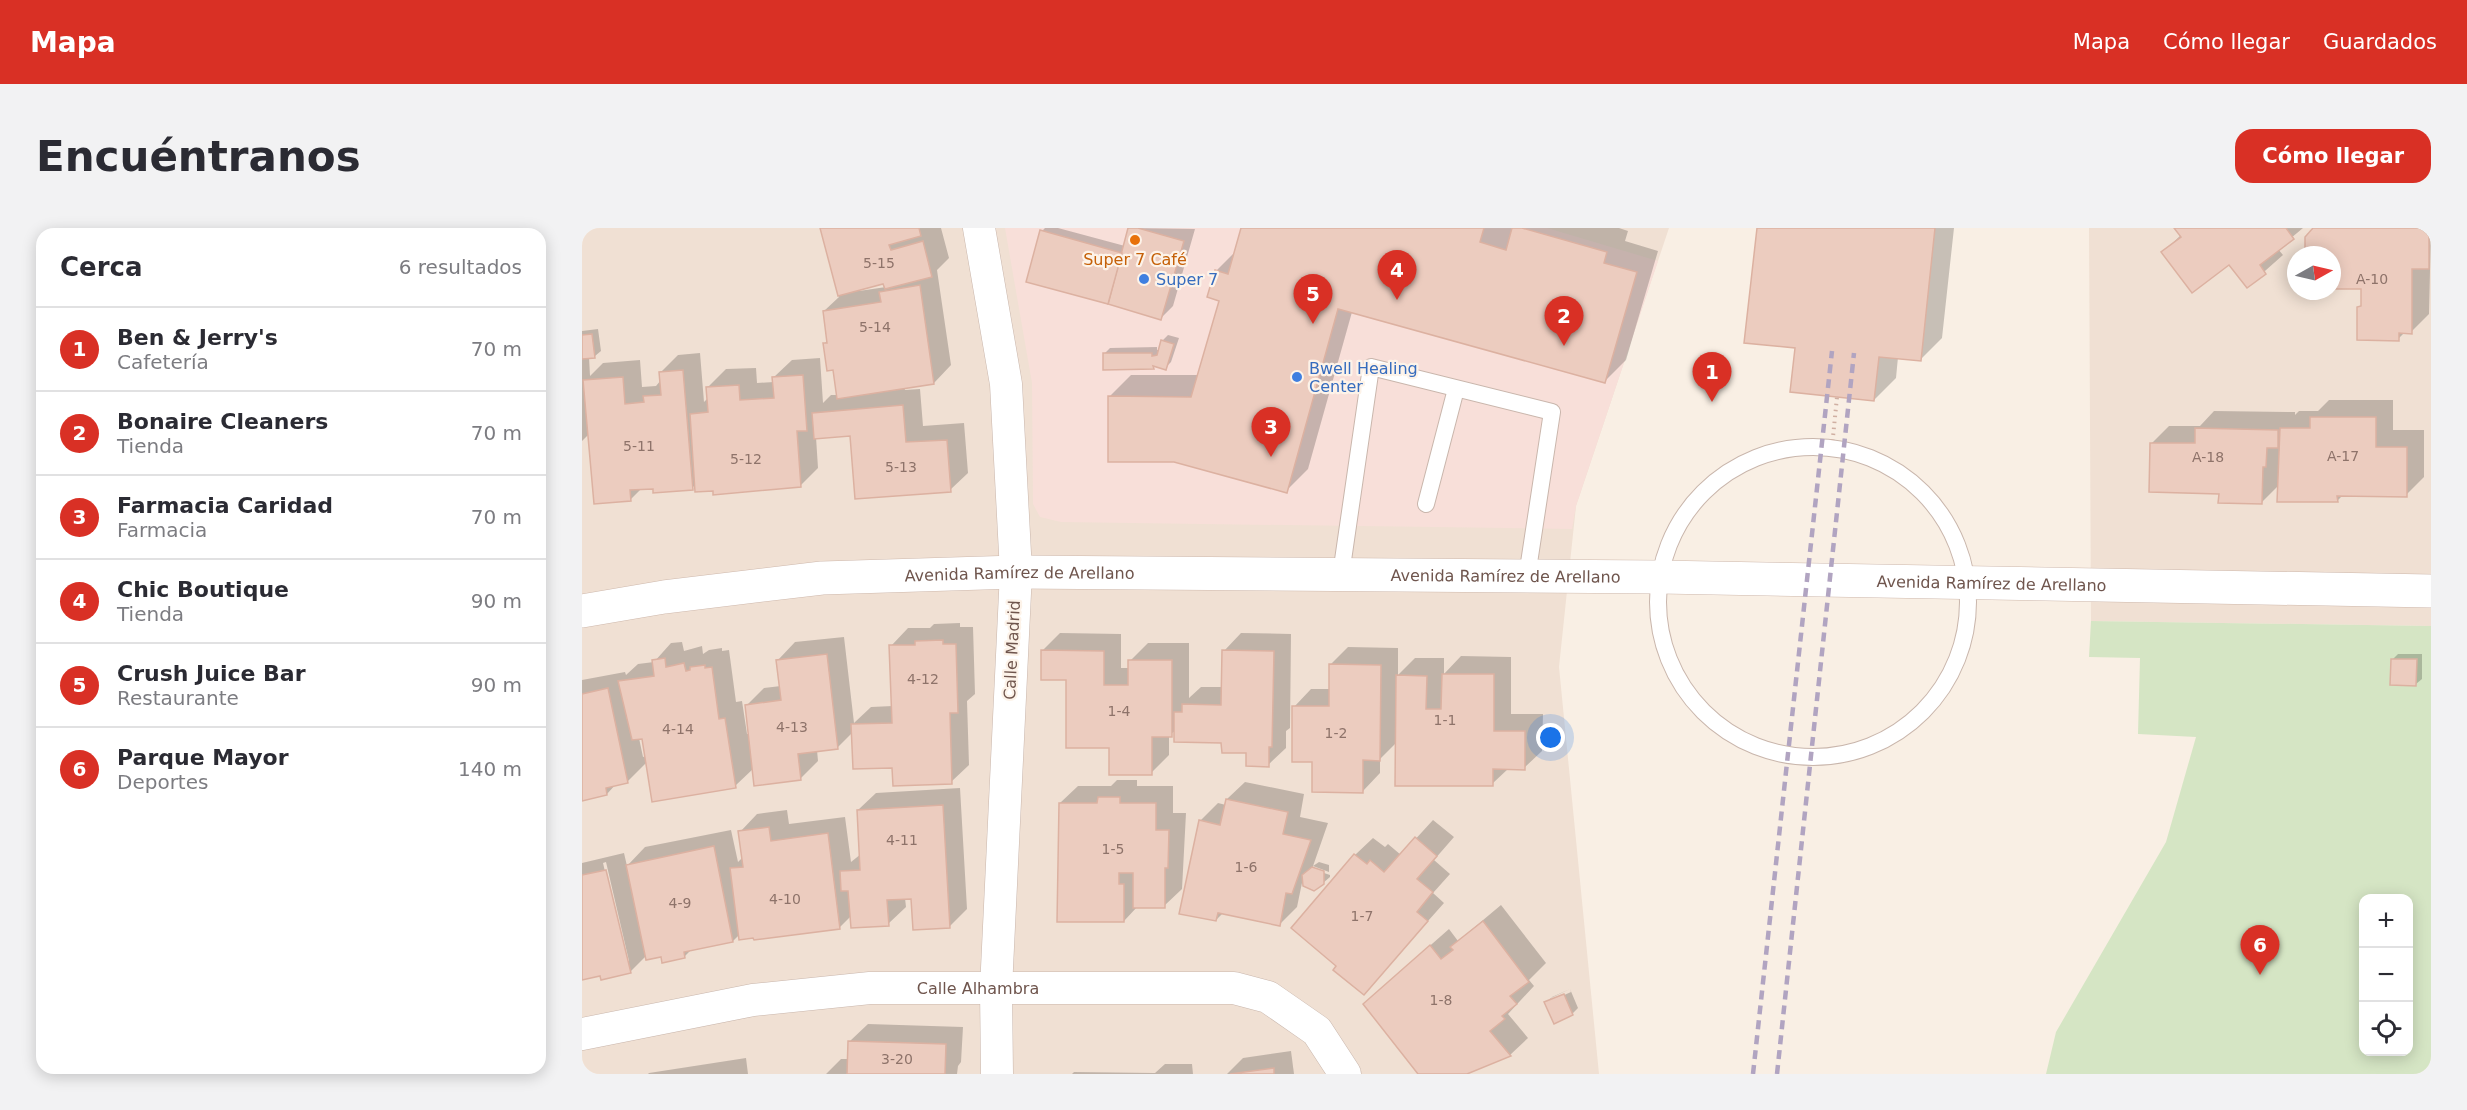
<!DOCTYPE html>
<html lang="es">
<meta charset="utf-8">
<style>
body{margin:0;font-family:"DejaVu Sans",sans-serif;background:#f2f2f3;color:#2b2b33}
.controls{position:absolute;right:18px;bottom:18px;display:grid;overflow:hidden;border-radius:12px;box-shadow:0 3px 15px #0003}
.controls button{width:54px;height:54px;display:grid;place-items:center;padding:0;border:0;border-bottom:2px solid #e1e1e2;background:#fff;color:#2b2b33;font:30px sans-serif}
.compass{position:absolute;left:1705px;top:18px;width:54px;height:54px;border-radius:50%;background:#fff;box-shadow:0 3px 15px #0003;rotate:82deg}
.you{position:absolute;left:969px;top:510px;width:21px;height:21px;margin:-15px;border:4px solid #fff;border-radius:50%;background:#1a73e8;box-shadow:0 0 0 9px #1a73e833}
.badge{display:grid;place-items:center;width:39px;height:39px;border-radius:50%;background:#d93025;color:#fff;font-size:20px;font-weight:700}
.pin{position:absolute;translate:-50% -50px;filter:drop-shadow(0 2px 3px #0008)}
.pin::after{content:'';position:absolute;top:32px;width:21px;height:18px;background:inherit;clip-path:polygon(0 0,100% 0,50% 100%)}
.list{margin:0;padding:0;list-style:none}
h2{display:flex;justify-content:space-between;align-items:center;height:78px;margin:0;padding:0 24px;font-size:26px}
h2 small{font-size:20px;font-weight:400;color:#7c7c81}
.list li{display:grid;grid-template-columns:39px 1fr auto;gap:18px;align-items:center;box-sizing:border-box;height:84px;padding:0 24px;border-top:2px solid #e1e1e2}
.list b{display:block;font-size:22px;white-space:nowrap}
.list p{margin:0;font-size:20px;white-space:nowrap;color:#7c7c81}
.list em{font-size:20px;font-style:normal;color:#7c7c81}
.icon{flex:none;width:33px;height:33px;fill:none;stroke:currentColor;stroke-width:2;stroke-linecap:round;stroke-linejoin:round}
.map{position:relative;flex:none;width:1849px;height:846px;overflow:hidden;border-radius:18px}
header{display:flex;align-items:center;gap:36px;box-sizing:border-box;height:84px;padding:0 30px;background:#d93025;color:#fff}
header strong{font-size:28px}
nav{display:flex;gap:33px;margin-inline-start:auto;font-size:21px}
.intro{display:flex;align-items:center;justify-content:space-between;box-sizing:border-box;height:144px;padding:0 36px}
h1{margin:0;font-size:42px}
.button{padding:15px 27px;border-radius:18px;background:#d93025;color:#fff;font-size:21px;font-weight:700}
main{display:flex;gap:36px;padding:0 36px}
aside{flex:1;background:#fff;border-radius:18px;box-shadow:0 3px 15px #0003}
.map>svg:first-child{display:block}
</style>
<header>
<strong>Mapa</strong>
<nav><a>Mapa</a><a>Cómo llegar</a><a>Guardados</a></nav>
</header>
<div class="intro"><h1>Encuéntranos</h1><a class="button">Cómo llegar</a></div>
<main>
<aside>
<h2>Cerca<small>6 resultados</small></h2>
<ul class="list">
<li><span class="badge">1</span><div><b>Ben &amp; Jerry's</b><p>Cafetería</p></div><em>70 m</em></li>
<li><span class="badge">2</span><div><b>Bonaire Cleaners</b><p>Tienda</p></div><em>70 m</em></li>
<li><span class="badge">3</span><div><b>Farmacia Caridad</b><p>Farmacia</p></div><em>70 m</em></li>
<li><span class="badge">4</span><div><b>Chic Boutique</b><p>Tienda</p></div><em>90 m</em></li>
<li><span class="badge">5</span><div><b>Crush Juice Bar</b><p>Restaurante</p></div><em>90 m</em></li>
<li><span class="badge">6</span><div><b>Parque Mayor</b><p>Deportes</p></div><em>140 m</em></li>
</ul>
</aside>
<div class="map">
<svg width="1849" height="846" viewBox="0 0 1849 846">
<rect width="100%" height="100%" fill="#f9efe4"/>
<g fill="#f0e0d3" fill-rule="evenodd">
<polygon points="0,0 1087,0 994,278 977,439 1017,846 0,846"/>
<path d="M 1507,0 L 1849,0 L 1849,398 L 1509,393 ZM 1714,27 L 1750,27 L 1750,63 L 1714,63 Z"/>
</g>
<polygon fill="#f8dfd9" points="423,0 965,0 1076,33 994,278 990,301 479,294 458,289 451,276 450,155"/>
<path fill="#d5e5c4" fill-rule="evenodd" d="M 1509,393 L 1849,398 L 1849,846 L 1464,846 L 1474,804 L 1584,614 L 1614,509 L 1556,506 L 1558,430 L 1507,429 ZM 1782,670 L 1826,670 L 1826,824 L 1782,824 Z"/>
<g fill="#0003" fill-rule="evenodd">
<path d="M 239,0 L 359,0 L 367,30 L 355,42 L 369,137 L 352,155 L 322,159 L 323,162 L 338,161 L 341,198 L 382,195 L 386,245 L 368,262 L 269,206 L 234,209 L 236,240 L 218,258 L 132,261 L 114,256 L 110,260 L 60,260 L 48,272 L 7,206 L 0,213 L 0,103 L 16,101 L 19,123 L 13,128 L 7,129 L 8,148 L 21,135 L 58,132 L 60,159 L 74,158 L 79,152 L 79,144 L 96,127 L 118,125 L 122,174 L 126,170 L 126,159 L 144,141 L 174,140 L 175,155 L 192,154 L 192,149 L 210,132 L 238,130 L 241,175 L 249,167 L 256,167 L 252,140 L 242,116 L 246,112 L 242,83 L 257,69 ZM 303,54 L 304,59 L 277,63 L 276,61 Z"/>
<polygon points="463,0 476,0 543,18 548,0 613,1 591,78 579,90 460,3"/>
<polygon points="661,0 1037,0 1046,3 1043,13 1076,23 1044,132 1022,154 770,84 726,241 704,263 527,169 549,147 617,147 639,72 634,43 654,23"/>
<polygon points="1176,0 1372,0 1360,110 1338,132 1316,129 1314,150 1292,172 1215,119"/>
<polygon points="1594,0 1721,0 1696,21 1701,27 1666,58 1647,34 1581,24 1599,7"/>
<polygon points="1733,0 1849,0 1847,86 1829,104 1823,104 1816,111 1777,80 1781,75 1781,60 1750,59 1750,27 1719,27 1724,21"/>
<polygon points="586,107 597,110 589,134 583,140 574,137 571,140 522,126 528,120 575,119 575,122 578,122 580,113"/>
<polygon points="1747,172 1811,172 1811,202 1842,202 1842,249 1824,267 1761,267 1755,273 1697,257 1680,274 1638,264 1569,216 1587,198 1618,198 1632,183 1713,184 1713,187 1717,183 1736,183"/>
<path d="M 378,395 L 378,399 L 391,399 L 393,466 L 385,473 L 387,537 L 369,554 L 311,538 L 271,504 L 255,520 L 235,522 L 236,533 L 218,551 L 172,540 L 153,558 L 65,534 L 45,554 L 34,556 L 25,566 L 0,571 L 0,452 L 43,444 L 44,447 L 56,436 L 72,434 L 89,415 L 100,414 L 102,423 L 120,418 L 121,426 L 127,422 L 140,420 L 140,423 L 147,422 L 154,474 L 160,473 L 165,506 L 168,506 L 165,477 L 182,460 L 199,458 L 196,432 L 213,414 L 262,409 L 272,495 L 289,479 L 311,478 L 309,418 L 326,400 L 348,400 L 352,396 ZM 61,509 L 64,528 L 61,529 L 57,510 Z"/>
<polygon points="478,405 539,406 539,440 548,440 548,433 566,415 607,415 607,470 619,459 641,459 642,423 659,405 709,406 708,500 704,503 704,520 686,537 666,524 641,514 593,503 587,507 587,527 569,545 528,519 486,451 460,423"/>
<polygon points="766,419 816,420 816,447 833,430 862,430 862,446 879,428 929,429 929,486 961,486 960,523 942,540 927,540 910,556 815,514 798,531 798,545 781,563 731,533 712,479 729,461 748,461 748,437"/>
<polygon points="1816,426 1840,426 1840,451 1834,456 1810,432"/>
<polygon points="535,552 555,552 555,558 591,558 591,585 604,585 600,661 582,678 556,678 542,693 478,575 496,558 529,558"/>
<polygon points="663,554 722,566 718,589 746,595 730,641 748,647 748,649 741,655 721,650 715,679 698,696 641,685 634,692 618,593 636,575 644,577 645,571"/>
<path d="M 378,560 L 385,681 L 367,699 L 331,669 L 323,670 L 324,679 L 306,696 L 269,688 L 258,699 L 172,708 L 158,706 L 151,713 L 110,721 L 102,729 L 65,727 L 48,744 L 19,746 L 0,750 L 0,635 L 42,625 L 45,638 L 63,619 L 149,602 L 156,634 L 161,629 L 158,604 L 175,586 L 205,582 L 207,596 L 263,589 L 269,634 L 279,626 L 276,582 L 294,565 ZM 24,634 L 47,733 L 44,733 L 21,635 Z"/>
<polygon points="851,592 872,609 852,632 868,646 851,665 862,675 782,765 773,627 791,610 803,619 806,616 819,627"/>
<polygon points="737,634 747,637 747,644 731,638"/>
<polygon points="919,677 964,735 947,752 952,758 926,786 946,810 928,827 881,846 838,846 801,759 867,701 876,713"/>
<path d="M 988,761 L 996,780 L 990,786 L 964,775 L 970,769 ZM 988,761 L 989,764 L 969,773 L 969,770 Z"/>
<polygon points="286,796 381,799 379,834 376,838 375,846 244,846 259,831 267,831 268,813"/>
<polygon points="709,823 712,846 645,846 661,830"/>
<polygon points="164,830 166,846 66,846 67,845"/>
<polygon points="583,836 610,836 611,846 490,846 492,844 573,845"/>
</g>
<g fill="#ecccbf" stroke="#dcb1a1" stroke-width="1.5">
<polygon points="238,0 337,0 339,8 307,17 309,22 341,13 350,49 303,61 301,56 256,68"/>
<polygon points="546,0 556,0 602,13 579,92 526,76"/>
<polygon points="659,0 902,0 898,14 924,22 930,0 940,0 1025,24 1022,35 1055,44 1023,155 756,81 705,265 592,234 526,234 526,168 609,169 637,73 625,69 633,42 646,46"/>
<polygon points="1175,0 1353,0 1339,133 1297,129 1292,173 1208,164 1213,120 1162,115"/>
<polygon points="1592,0 1704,0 1712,11 1678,37 1684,46 1665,60 1647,37 1610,65 1579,24 1599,9"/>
<polygon points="1731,0 1847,0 1847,41 1830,41 1830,106 1817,105 1817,113 1775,112 1775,79 1779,78 1779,61 1750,61 1750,27 1723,27 1723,9"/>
<polygon points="458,2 540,25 526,76 444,54"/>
<polygon points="1714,32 1714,56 1710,56 1710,33"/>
<polygon points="338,57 352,156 255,171 251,142 245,143 241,115 245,115 241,83 299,74 297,64"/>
<polygon points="10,106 13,130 0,131 0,107"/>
<polygon points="579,112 592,116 584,142 571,138 572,141 521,142 521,125 570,125 570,128 575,127"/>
<polygon points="101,142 111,262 71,265 71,261 48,262 49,273 12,276 1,152 41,149 43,176 62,174 61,168 79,167 77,144"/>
<polygon points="221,147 225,203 215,203 219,259 131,267 131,263 113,264 108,186 126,184 124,159 157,157 158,172 192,170 190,149"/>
<polygon points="321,177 324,214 365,212 369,264 273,271 268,208 232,211 230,185"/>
<polygon points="1728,189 1794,189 1794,219 1825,219 1825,269 1755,268 1756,274 1695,274 1698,200 1728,200"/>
<polygon points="1613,200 1696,202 1696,220 1685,220 1684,239 1681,239 1680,276 1636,275 1637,266 1567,264 1568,215 1613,215"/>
<polygon points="361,412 361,416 374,416 376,485 368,485 370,556 311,558 310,540 271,541 269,496 310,495 307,417 333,417 333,413"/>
<polygon points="459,422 522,423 522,457 546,457 546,432 590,432 590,509 570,509 570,547 527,547 527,520 484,520 484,452 459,452"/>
<polygon points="640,422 692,423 690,519 687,519 687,539 664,538 664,525 640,525 639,515 592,514 592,484 600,484 600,476 639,477"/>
<polygon points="245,426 256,521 216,526 219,552 172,558 163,477 199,472 194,432"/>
<polygon points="83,430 84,439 102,435 104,443 108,442 108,439 123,437 123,440 130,439 137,491 143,490 154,560 70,574 60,511 50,512 36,453 72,448 70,432"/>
<polygon points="1809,431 1835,431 1834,458 1808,457"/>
<polygon points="747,436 799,437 798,533 781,532 781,565 730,564 730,534 710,534 710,478 747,478"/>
<polygon points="860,446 912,446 912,503 943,503 943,542 911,541 911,558 813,558 814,447 845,448 844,481 859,481"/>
<polygon points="26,460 46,555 24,560 25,567 0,573 0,466"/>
<polygon points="516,569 538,569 538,575 574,575 574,602 587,602 586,640 583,640 583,680 551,680 551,645 537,645 537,656 542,656 542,694 475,694 477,575 515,575"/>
<polygon points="644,571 706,584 701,606 729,612 710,666 704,665 698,698 636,685 634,693 597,686 617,592 638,597"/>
<polygon points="361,577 368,700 331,702 329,671 305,672 307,698 269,700 266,663 259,663 258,643 278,642 275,582"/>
<polygon points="187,599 189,613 246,605 258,701 172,712 171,710 157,712 148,640 161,639 156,603"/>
<polygon points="833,609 855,628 835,651 851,664 835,684 846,693 782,767 751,742 754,738 709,700 772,626 785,636 788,632 802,644"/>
<polygon points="132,618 151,714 102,724 103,730 80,735 79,729 64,732 44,637"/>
<polygon points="730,639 742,643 742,656 732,663 721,658 720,647"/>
<polygon points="24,642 49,745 19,752 18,748 0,752 0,647"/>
<polygon points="901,693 947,754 928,768 935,776 920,788 923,791 908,803 929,828 885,846 836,846 781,776 848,717 859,731 871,722 868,719"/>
<polygon points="982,766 991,787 972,796 962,774"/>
<polygon points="266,813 364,816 363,846 265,846"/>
<polygon points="692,840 692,846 648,846"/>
</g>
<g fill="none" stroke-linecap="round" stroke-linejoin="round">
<g stroke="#c9b6ac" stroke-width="18">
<g id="lane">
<circle cx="1231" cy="374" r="155"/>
<polyline points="844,276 874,161"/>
<polyline points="759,346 789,139 970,184 945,348"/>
</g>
</g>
<g stroke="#c9b6ac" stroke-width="33">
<g id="street">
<polyline points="397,0 424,156 434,344 414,761 415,846"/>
<path id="s1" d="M 0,806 L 171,772 L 288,760 L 652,760 L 686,769 L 735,803 L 763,846"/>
</g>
</g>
<g stroke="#ceb8ac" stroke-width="34">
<g id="secondary">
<path id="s2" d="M 0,383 L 82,369 L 240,350 L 434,344 L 1078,349 L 1849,363"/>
</g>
</g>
<polyline stroke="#d0afa2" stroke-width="4" stroke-dasharray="1.5 4.5" stroke-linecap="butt" points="1250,219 1255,169"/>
<use href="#lane" stroke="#fff" stroke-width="16"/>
<use href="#street" stroke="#fff" stroke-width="32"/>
<use href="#secondary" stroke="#fff" stroke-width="33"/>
<g stroke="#b1a4c1" stroke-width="4.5" stroke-dasharray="9 6" stroke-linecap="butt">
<polyline points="1171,846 1250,123"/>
<polyline points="1195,846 1272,125"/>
</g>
</g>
<circle fill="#e8710a" stroke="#fdf3e9" stroke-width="2" cx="553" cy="12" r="6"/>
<g fill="#3f7fe0" stroke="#fdf3e9" stroke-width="2">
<circle cx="562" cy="51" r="6"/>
<circle cx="715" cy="149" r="6"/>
</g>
<g text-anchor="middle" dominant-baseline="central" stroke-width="4.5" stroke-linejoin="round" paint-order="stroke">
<g font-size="14" fill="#8e736a">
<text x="297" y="35">5-15</text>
<text x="1790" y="51">A-10</text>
<text x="293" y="99">5-14</text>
<text x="57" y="218">5-11</text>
<text x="1761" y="228">A-17</text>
<text x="1626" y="229">A-18</text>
<text x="164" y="231">5-12</text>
<text x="319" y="239">5-13</text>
<text x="341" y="451">4-12</text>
<text x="537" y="483">1-4</text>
<text x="863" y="492">1-1</text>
<text x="210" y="499">4-13</text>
<text x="96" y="501">4-14</text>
<text x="754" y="505">1-2</text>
<text x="320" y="612">4-11</text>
<text x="531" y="621">1-5</text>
<text x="664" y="639">1-6</text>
<text x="203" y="671">4-10</text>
<text x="98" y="675">4-9</text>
<text x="780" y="688">1-7</text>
<text x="859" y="772">1-8</text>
<text x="315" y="831">3-20</text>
</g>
<g font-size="16" fill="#c56008" stroke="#fdf3e9">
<text x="553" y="31">Super 7 Café</text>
</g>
<g font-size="16" fill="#366cbe" stroke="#fdf3e9" text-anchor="start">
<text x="574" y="51">Super 7</text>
<text x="727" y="140">Bwell Healing<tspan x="727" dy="18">Center</tspan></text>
</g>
<g font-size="16" fill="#6f554d" stroke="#fdf3e9">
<text stroke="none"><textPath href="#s2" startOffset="440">Avenida Ramírez de Arellano</textPath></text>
<text stroke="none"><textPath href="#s2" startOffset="926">Avenida Ramírez de Arellano</textPath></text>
<text stroke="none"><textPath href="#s2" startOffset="1412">Avenida Ramírez de Arellano</textPath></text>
<text transform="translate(430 422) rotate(-87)">Calle Madrid</text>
<text stroke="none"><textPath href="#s1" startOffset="400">Calle Alhambra</textPath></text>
</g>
</g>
</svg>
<div class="controls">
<button>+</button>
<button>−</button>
<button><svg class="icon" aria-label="locate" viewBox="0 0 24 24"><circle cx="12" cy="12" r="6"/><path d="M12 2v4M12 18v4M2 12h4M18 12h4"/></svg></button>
</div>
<svg class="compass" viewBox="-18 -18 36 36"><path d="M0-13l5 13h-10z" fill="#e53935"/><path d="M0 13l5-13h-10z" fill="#7c7c81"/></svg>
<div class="you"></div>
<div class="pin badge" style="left:1130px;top:174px">1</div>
<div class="pin badge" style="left:982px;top:118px">2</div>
<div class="pin badge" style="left:689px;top:229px">3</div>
<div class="pin badge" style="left:815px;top:72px">4</div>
<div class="pin badge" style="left:731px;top:96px">5</div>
<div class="pin badge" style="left:1678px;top:747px">6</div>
</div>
</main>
